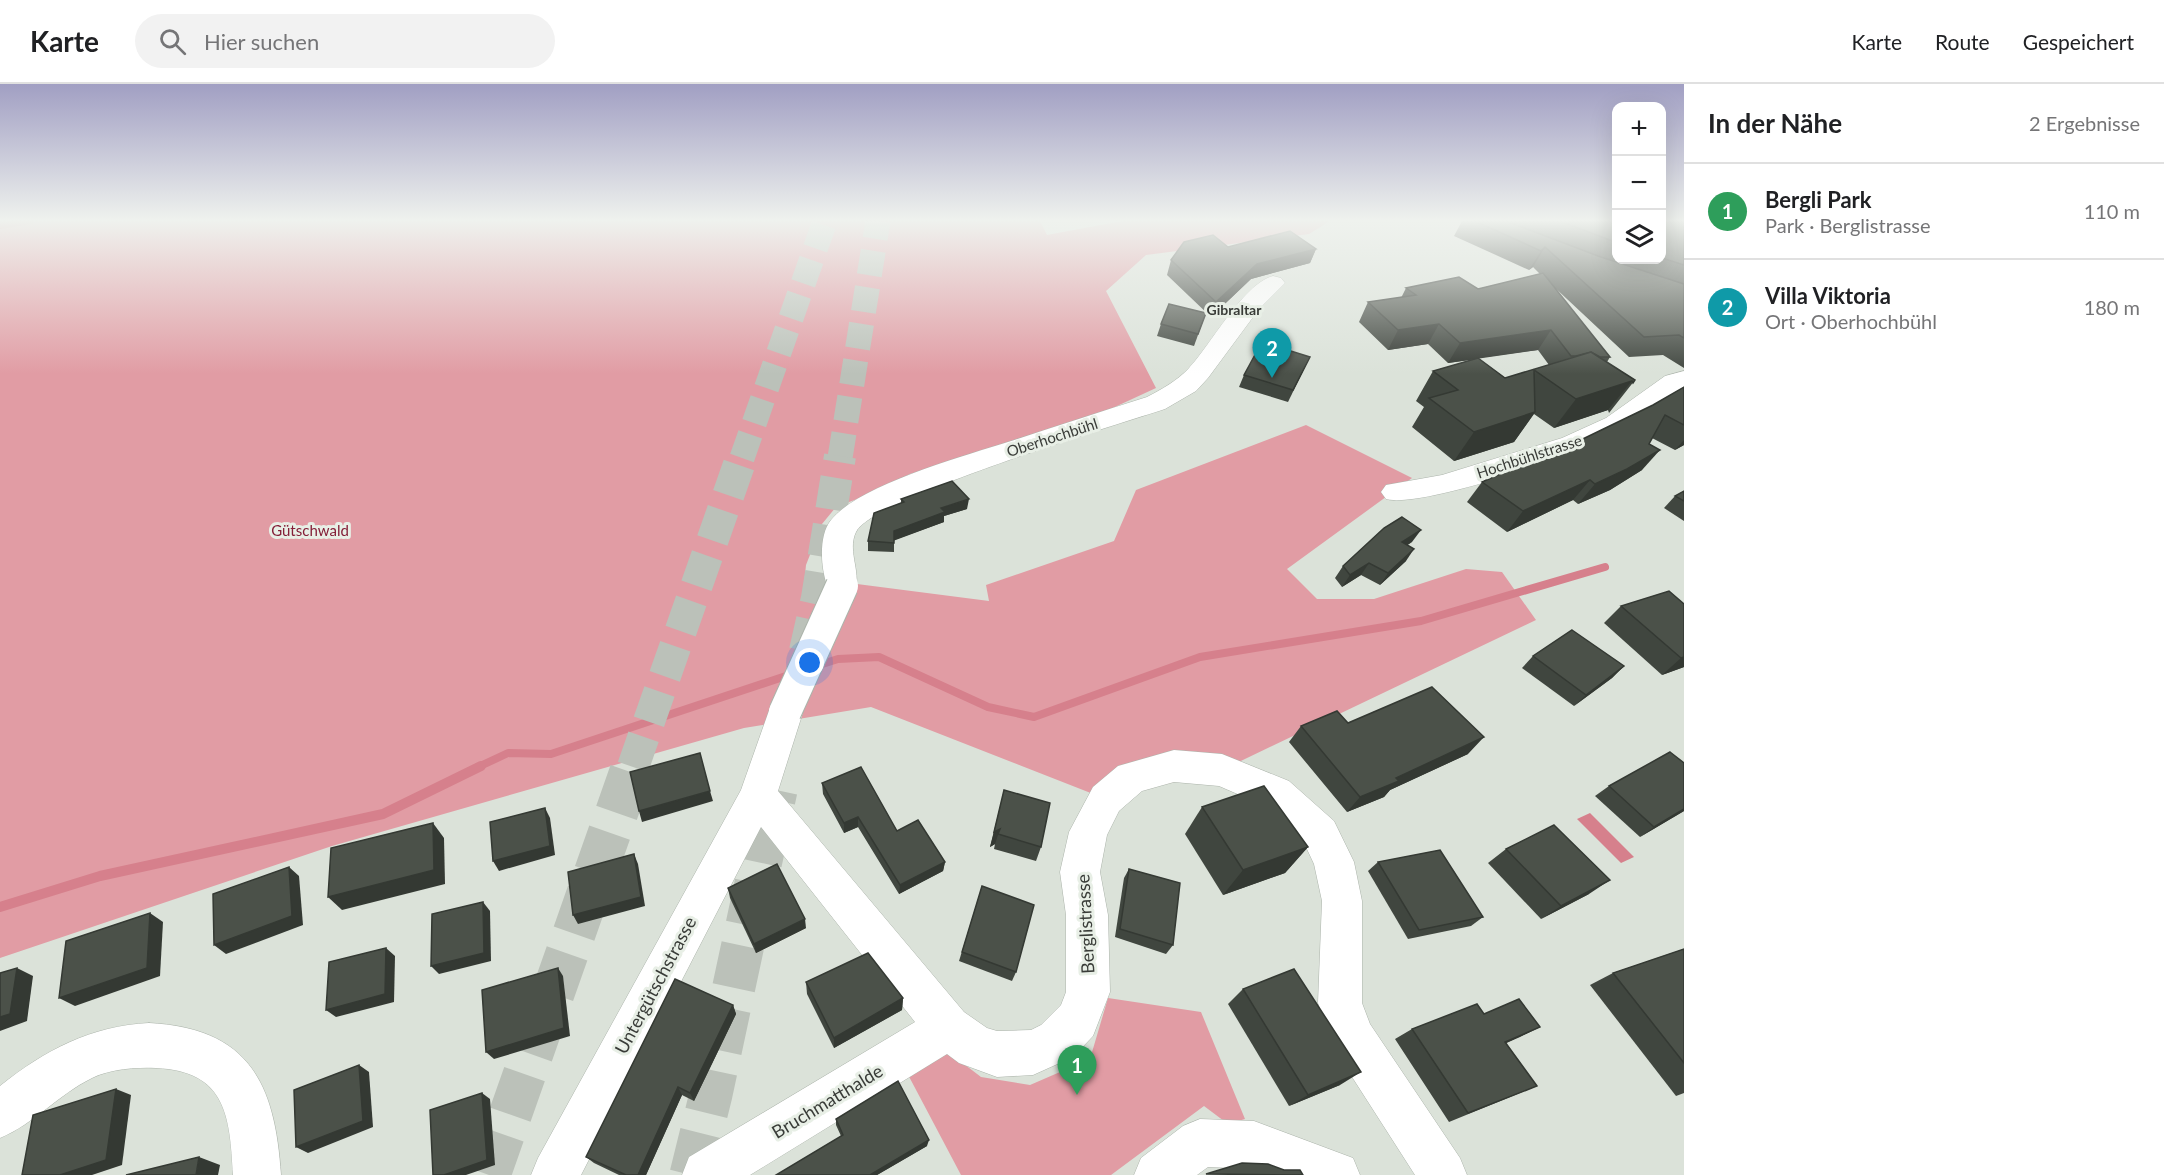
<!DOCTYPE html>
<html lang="de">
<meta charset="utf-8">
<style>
body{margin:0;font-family:Lato,sans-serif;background:#f2f2f2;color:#202124}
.controls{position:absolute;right:18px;top:18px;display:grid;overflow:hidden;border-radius:12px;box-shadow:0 6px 24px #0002}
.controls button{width:54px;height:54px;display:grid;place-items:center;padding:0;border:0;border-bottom:2px solid #e0e0e0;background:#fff;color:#202124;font:30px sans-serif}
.you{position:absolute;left:810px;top:579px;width:21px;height:21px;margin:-15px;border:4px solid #fff;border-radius:50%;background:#1a73e8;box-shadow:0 0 0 9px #1a73e833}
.badge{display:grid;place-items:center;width:39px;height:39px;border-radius:50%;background:#db2777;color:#fff;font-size:20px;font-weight:700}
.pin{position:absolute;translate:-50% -50px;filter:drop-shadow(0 2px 3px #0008)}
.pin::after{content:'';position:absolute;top:32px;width:21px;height:18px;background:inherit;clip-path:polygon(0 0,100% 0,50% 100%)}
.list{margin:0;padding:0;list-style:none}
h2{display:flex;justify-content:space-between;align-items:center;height:78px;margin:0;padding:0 24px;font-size:26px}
h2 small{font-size:20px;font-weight:400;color:#757577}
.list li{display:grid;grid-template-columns:39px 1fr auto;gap:18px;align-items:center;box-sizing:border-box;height:96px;padding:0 24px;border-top:2px solid #e0e0e0}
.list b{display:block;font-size:22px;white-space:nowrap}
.list p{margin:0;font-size:20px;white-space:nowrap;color:#757577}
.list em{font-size:20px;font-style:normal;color:#757577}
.icon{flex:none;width:33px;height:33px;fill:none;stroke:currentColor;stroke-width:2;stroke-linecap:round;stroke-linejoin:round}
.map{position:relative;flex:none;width:1684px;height:1091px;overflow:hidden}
header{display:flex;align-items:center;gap:36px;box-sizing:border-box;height:84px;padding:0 30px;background:#fff;border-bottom:2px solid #e0e0e0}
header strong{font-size:28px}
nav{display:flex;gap:33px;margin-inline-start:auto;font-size:21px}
.search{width:420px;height:54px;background:#f2f2f2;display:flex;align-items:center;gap:15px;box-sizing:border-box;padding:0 21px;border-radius:33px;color:#757577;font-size:22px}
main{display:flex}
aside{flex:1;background:#fff}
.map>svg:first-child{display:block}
</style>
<header>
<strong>Karte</strong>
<div class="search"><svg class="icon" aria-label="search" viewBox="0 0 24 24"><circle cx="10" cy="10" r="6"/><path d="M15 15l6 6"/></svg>Hier suchen</div>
<nav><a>Karte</a><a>Route</a><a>Gespeichert</a></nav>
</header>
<main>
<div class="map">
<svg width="1684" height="1091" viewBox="0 0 1684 1091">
<rect width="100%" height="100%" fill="#dbe2d9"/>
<g fill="#e19ca4">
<polygon points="0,137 1040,137 1047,151 1122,137 1330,137 1309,150 1146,171 1106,207 1156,304 1039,358 1003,361 910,390 865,412 836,423 822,440 806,481 804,501 831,506 857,500 989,517 986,501 1114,457 1136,406 1306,341 1412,394 1287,485 1317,515 1374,515 1466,485 1502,488 1536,536 1222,686 1106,715 871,623 744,644 332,762 0,874"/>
<polygon points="1108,914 1201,928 1245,1035 1228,1040 1204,1022 1111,1091 961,1091 905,985 943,964 981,993 1030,1001 1090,975"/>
</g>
<polygon fill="#d6808c" points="1590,729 1634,773 1621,779 1577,735"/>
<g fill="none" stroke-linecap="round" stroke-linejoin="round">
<polyline stroke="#d6808c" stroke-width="6" points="0,142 31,137"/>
<g stroke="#d6808c" stroke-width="8">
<polyline points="816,582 838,575 879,573 988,623 1034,633 1200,573 1421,537 1605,483"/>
<polyline points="478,683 508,669 551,670 792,590"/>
</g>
<polyline stroke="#d6808c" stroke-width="10" points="0,823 100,792 383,730 481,682"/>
<g stroke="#bbc1b9" stroke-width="25" stroke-dasharray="25 12" stroke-linecap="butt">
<polyline points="742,374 825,137"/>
<polyline points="840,374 878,137"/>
</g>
<g stroke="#bbc1b9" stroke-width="32" stroke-dasharray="32 16" stroke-linecap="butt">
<polyline points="805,567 817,514 840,372"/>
<polyline points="633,683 742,372"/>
</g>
<g stroke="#bbc1b9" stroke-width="43" stroke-dasharray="43 21" stroke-linecap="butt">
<polyline points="489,1091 633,682"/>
<polyline points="691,1091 711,1010 776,706"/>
</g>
<g stroke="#acb4ab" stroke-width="1">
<g id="minor">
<path d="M 1273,192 L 1281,194 L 1285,199 L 1259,225 L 1208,294 L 1196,307 L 1165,325 C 1119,340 870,415 856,448 C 846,468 864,492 853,510 L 842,514 L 831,510 C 821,493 817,453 831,436 C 859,401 964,372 1008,358 C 1054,343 1100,328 1147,313 C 1162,305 1177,297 1189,284 C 1210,262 1244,199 1273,192 Z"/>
<path d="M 1684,287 L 1684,303 C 1664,316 1646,334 1625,346 C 1589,367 1421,425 1386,415 L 1381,408 L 1386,401 L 1442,391 L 1562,354 L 1606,334 L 1665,292 Z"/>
<polygon points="785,613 798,618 803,628 778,707 964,928 987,944 997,947 1031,946 1041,941 1061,921 1066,908 1066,831 1060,788 1069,748 1093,703 1118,682 1174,666 1222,670 1289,697 1334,737 1354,778 1362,817 1362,919 1370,940 1460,1074 1467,1091 1415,1091 1338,971 1318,919 1322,817 1314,780 1306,763 1263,721 1219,702 1174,698 1142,707 1119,727 1107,751 1100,788 1108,831 1110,908 1093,952 1073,973 1033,991 997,993 959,979 947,970 750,1091 682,1091 689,1073 915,938 761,743 581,1091 531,1091 538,1074 741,706 772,618"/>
<path d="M 149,939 C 249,944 275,999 281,1091 L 233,1091 C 230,1032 226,987 156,984 C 136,983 110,985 92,994 C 59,1010 34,1040 0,1054 L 0,1002 C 45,966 91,942 149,939 Z"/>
<polygon points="1200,1035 1254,1037 1353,1074 1360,1091 1270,1091 1254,1085 1208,1083 1197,1091 1134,1091 1141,1074 1183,1042"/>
</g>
</g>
<use href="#minor" fill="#fff" fill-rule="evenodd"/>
<g stroke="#acb4ab" stroke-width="34" stroke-linecap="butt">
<polyline id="minor-bridge" points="785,628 842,502"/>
</g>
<use href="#minor-bridge" stroke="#fff" stroke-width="32"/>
</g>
<g fill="#40463f" fill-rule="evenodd">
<path d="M 1462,137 L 1617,137 L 1617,176 L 1662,176 L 1662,137 L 1684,137 L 1684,284 L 1663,271 L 1629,273 L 1552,201 L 1610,273 L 1607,278 L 1635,296 L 1609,329 L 1608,326 L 1554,344 L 1534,330 L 1514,358 L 1454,377 L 1412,343 L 1424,323 L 1416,317 L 1433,287 L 1477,275 L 1448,279 L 1428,260 L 1388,266 L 1359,238 L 1368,218 L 1401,214 L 1406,204 L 1478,205 L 1540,190 L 1533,183 L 1529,186 L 1454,152 ZM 1538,266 L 1549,281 L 1505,294 L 1478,274 Z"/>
<polygon points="1228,163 1316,165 1310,179 1251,195 1211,233 1167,191 1171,176"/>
<polygon points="1206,229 1194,262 1157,252 1161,240"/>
<polygon points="1310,273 1288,318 1239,303 1244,291"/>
<polygon points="1684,303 1684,361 1675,366 1652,354 1649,360 1642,386 1610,406 1578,420 1573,416 1507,448 1467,418 1482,398 1529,381 1653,321"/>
<polygon points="1684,407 1684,437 1664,424 1675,412"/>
<polygon points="901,415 967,425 944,432 944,438 894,456 894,468 868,467 868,457 901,419"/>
<polygon points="1412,458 1407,461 1406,477 1380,501 1361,491 1342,503 1335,494 1343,482"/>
<polygon points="1684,520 1684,583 1662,591 1604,539 1621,522"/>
<polygon points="1533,572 1624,582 1612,594 1574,622 1522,584"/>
<polygon points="1348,639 1468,670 1390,706 1384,713 1347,728 1289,658 1301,642"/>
<polygon points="1684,679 1684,727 1640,753 1595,712 1609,702"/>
<polygon points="822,699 945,778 943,787 899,810 858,743 844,749 823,710"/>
<polygon points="1004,706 1041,763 1036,777 994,765 995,760 990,763"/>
<polygon points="1202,723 1308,763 1285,789 1223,811 1185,750"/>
<polygon points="1506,765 1589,810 1541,835 1488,779"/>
<polygon points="1378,778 1483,833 1471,842 1408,855 1368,787"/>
<polygon points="1129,785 1173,861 1166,870 1115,853 1124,794"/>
<polygon points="982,802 1016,888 1012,897 959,877"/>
<polygon points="728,804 806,844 756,869 730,814"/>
<polygon points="1684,865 1684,1009 1676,1012 1590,901 1613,889"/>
<polygon points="806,898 903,914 902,926 834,964 807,910"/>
<polygon points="1243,905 1340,1001 1289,1022 1228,920"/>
<polygon points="733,921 736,930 694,1017 682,1011 646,1091 619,1091 594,1079 586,1073"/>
<polygon points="1484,930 1540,943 1506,959 1537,1002 1449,1038 1395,955 1412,945"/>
<polygon points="836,1035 927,1062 877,1091 776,1091 841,1052 836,1041"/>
</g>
<g fill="#343933">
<polygon points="1545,163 1533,183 1529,186 1541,167"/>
<polygon points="1316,165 1310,179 1251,195 1211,233 1216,218 1257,180"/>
<polygon points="1439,240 1428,260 1388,266 1398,246"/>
<polygon points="1551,246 1538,266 1448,279 1460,259"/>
<polygon points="1632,297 1608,326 1554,344 1576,315"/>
<polygon points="1535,328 1514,358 1454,377 1474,348"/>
<polygon points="1684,356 1684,361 1675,366"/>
<polygon points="1660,366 1642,386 1610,406 1578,420 1595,400"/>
<polygon points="1590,396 1573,416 1507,448 1523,427"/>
<polygon points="969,415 967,425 944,432 944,438 893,457 894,447 941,424"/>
<polygon points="1421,446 1412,458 1394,470 1402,458"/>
<polygon points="1414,465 1406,477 1380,501 1388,489"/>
<polygon points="1369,479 1361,491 1342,503 1350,491"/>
<polygon points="1684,573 1684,583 1662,591 1681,574"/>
<polygon points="1624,582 1612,594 1574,622 1586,611"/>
<polygon points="1484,653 1468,670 1390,706 1384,713 1347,728 1360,713 1396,694"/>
<polygon points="710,707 713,717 642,738 639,727"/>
<polygon points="545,724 550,734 555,771 499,787 493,777"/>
<polygon points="1684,725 1684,727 1640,753 1654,743"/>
<polygon points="858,733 858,743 844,749 844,739"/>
<polygon points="433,739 444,754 445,800 342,826 328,813"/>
<polygon points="1000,745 995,760 990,763 994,748"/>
<polygon points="1308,763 1285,789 1223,811 1243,786"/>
<polygon points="634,770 638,780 645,822 578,840 573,831"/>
<polygon points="945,778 943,787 899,810 900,801"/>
<polygon points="289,783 299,792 303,841 226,870 214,861"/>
<polygon points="1610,796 1589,810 1541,835 1561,822"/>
<polygon points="483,818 490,827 491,877 439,890 431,882"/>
<polygon points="150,829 163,838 160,892 75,922 59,914"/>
<polygon points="805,835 806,844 756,869 754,860"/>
<polygon points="386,864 395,872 394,918 336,933 326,926"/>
<polygon points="17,884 33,892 27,937 0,947 0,933"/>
<polygon points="558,884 563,892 570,952 494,975 486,968"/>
<polygon points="903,914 902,926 834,964 834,954"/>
<polygon points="733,921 736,930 694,1017 690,1009"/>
<polygon points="1540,943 1520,953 1486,968 1505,958"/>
<polygon points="359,981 369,988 373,1043 308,1069 296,1063"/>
<polygon points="1361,988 1340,1001 1289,1022 1308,1011"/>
<polygon points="678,1003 682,1011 646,1091 638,1091"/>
<polygon points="116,1005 131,1011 122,1081 92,1091 60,1091"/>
<polygon points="482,1009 490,1015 495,1081 466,1091 444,1091"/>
<polygon points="929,1056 927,1062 877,1091 870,1091"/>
<polygon points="199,1073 220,1081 218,1091 196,1091"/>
</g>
<g fill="#4b5149" stroke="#343933" stroke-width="1.5">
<polygon points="1475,137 1506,137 1598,172 1684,200 1684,254 1679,251 1644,253 1545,163 1541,167"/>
<polygon points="1560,137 1617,137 1617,159 1615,158"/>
<polygon points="1662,137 1684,137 1684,181 1662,174"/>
<polygon points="1290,147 1316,165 1257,180 1216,218 1171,176 1184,158 1213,151 1228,163"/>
<polygon points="1543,189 1610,273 1600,273 1591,268 1576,272 1571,272 1551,246 1460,259 1439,240 1398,246 1368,218 1416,211 1406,204 1459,193 1478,205"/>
<polygon points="1169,220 1206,229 1198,250 1161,240"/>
<polygon points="1262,258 1310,273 1293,306 1244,291"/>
<polygon points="1591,268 1635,296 1633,299 1632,297 1576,315 1534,286 1535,328 1474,348 1429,314 1458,306 1433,287 1478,274 1505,294"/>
<polygon points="1684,303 1684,341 1665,331 1649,360 1660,366 1627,385 1595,400 1590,396 1523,427 1482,398 1529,377 1529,381 1653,321"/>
<polygon points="952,397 969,415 941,424 945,428 894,447 894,459 868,457 874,429 904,418 901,415"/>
<polygon points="1684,407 1684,417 1675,412"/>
<polygon points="1402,433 1421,446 1402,458 1414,465 1388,489 1369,479 1350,491 1343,482 1384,444"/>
<polygon points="1669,507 1684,520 1684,573 1681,574 1621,522"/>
<polygon points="1572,546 1624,582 1586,611 1533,572"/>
<polygon points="1432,603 1484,653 1396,694 1399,697 1360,713 1301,642 1337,627 1348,639"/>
<polygon points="1670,668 1684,679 1684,725 1654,743 1609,702"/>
<polygon points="700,669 710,707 639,727 630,688"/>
<polygon points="861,683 897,747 918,736 945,778 900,801 858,733 844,739 822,699"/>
<polygon points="1264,702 1308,763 1243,786 1202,723"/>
<polygon points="1004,706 1050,719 1041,763 998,750 1000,745 994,748"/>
<polygon points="545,724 550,762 493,777 490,738"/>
<polygon points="433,739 434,786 328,813 331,764"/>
<polygon points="1554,741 1610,796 1561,822 1506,765"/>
<polygon points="1440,766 1483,833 1419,846 1378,778"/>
<polygon points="634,770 641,813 573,831 568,788"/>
<polygon points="777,780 805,835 754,860 728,804"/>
<polygon points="289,783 292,832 214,861 213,810"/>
<polygon points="1129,785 1180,799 1173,861 1120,845"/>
<polygon points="982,802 1034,821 1016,888 962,868"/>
<polygon points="483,818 484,869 431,882 432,830"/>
<polygon points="150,829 147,884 59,914 66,857"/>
<polygon points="386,864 385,910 326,926 329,878"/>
<polygon points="1684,865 1684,979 1613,889"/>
<polygon points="868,869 903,914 834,954 806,898"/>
<polygon points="17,884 10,930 0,933 0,889"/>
<polygon points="558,884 564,944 486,968 482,906"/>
<polygon points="1294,885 1361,988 1308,1011 1243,905"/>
<polygon points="675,895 733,921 690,1009 678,1003 638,1091 626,1091 586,1073"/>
<polygon points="1519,915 1540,943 1505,958 1537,1002 1468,1029 1412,945 1477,920 1484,930"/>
<polygon points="359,981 363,1037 296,1063 294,1006"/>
<polygon points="898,997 929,1056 870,1091 776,1091 843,1051 836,1035"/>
<polygon points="116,1005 106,1076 60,1091 22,1091 33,1031"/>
<polygon points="482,1009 487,1076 444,1091 433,1091 430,1026"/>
<polygon points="199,1073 196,1091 126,1091"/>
<polygon points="1242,1079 1268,1080 1284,1086 1300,1086 1303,1091 1206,1090"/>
</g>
<linearGradient id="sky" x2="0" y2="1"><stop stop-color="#a19fc3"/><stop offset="0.47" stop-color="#eff2ee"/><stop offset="1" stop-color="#eff2ee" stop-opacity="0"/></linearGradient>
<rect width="1684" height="290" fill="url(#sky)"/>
<g text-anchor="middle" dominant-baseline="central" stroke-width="6" stroke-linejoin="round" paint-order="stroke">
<g font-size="14" font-weight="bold" fill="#393c38" stroke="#e8efe6">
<text x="1234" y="225">Gibraltar</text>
</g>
<g font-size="15" fill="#393c38" stroke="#e8efe6">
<text transform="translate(1052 353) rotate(-18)">Oberhochbühl</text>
<text transform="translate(1529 372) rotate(-18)">Hochbühlstrasse</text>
</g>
<g font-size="15" fill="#841f38" stroke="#e8efe6">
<text x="310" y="446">Gütschwald</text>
</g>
<g font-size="18" fill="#393c38" stroke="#e8efe6">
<text transform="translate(1085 840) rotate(-93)">Berglistrasse</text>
<text transform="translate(655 901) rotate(-62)">Untergütschstrasse</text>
<text transform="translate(827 1017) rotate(-31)">Bruchmatthalde</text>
</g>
</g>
</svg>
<div class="controls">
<button>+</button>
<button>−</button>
<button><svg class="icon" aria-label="layers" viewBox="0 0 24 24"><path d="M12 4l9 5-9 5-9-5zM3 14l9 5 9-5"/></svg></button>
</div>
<div class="you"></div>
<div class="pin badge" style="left:1077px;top:1011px;background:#2e9e5b">1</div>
<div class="pin badge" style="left:1272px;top:294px;background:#0f9aa8">2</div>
</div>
<aside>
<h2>In der Nähe<small>2 Ergebnisse</small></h2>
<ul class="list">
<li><span class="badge" style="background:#2e9e5b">1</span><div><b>Bergli Park</b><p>Park · Berglistrasse</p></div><em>110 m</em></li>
<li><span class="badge" style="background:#0f9aa8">2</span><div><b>Villa Viktoria</b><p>Ort · Oberhochbühl</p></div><em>180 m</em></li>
</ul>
</aside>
</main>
